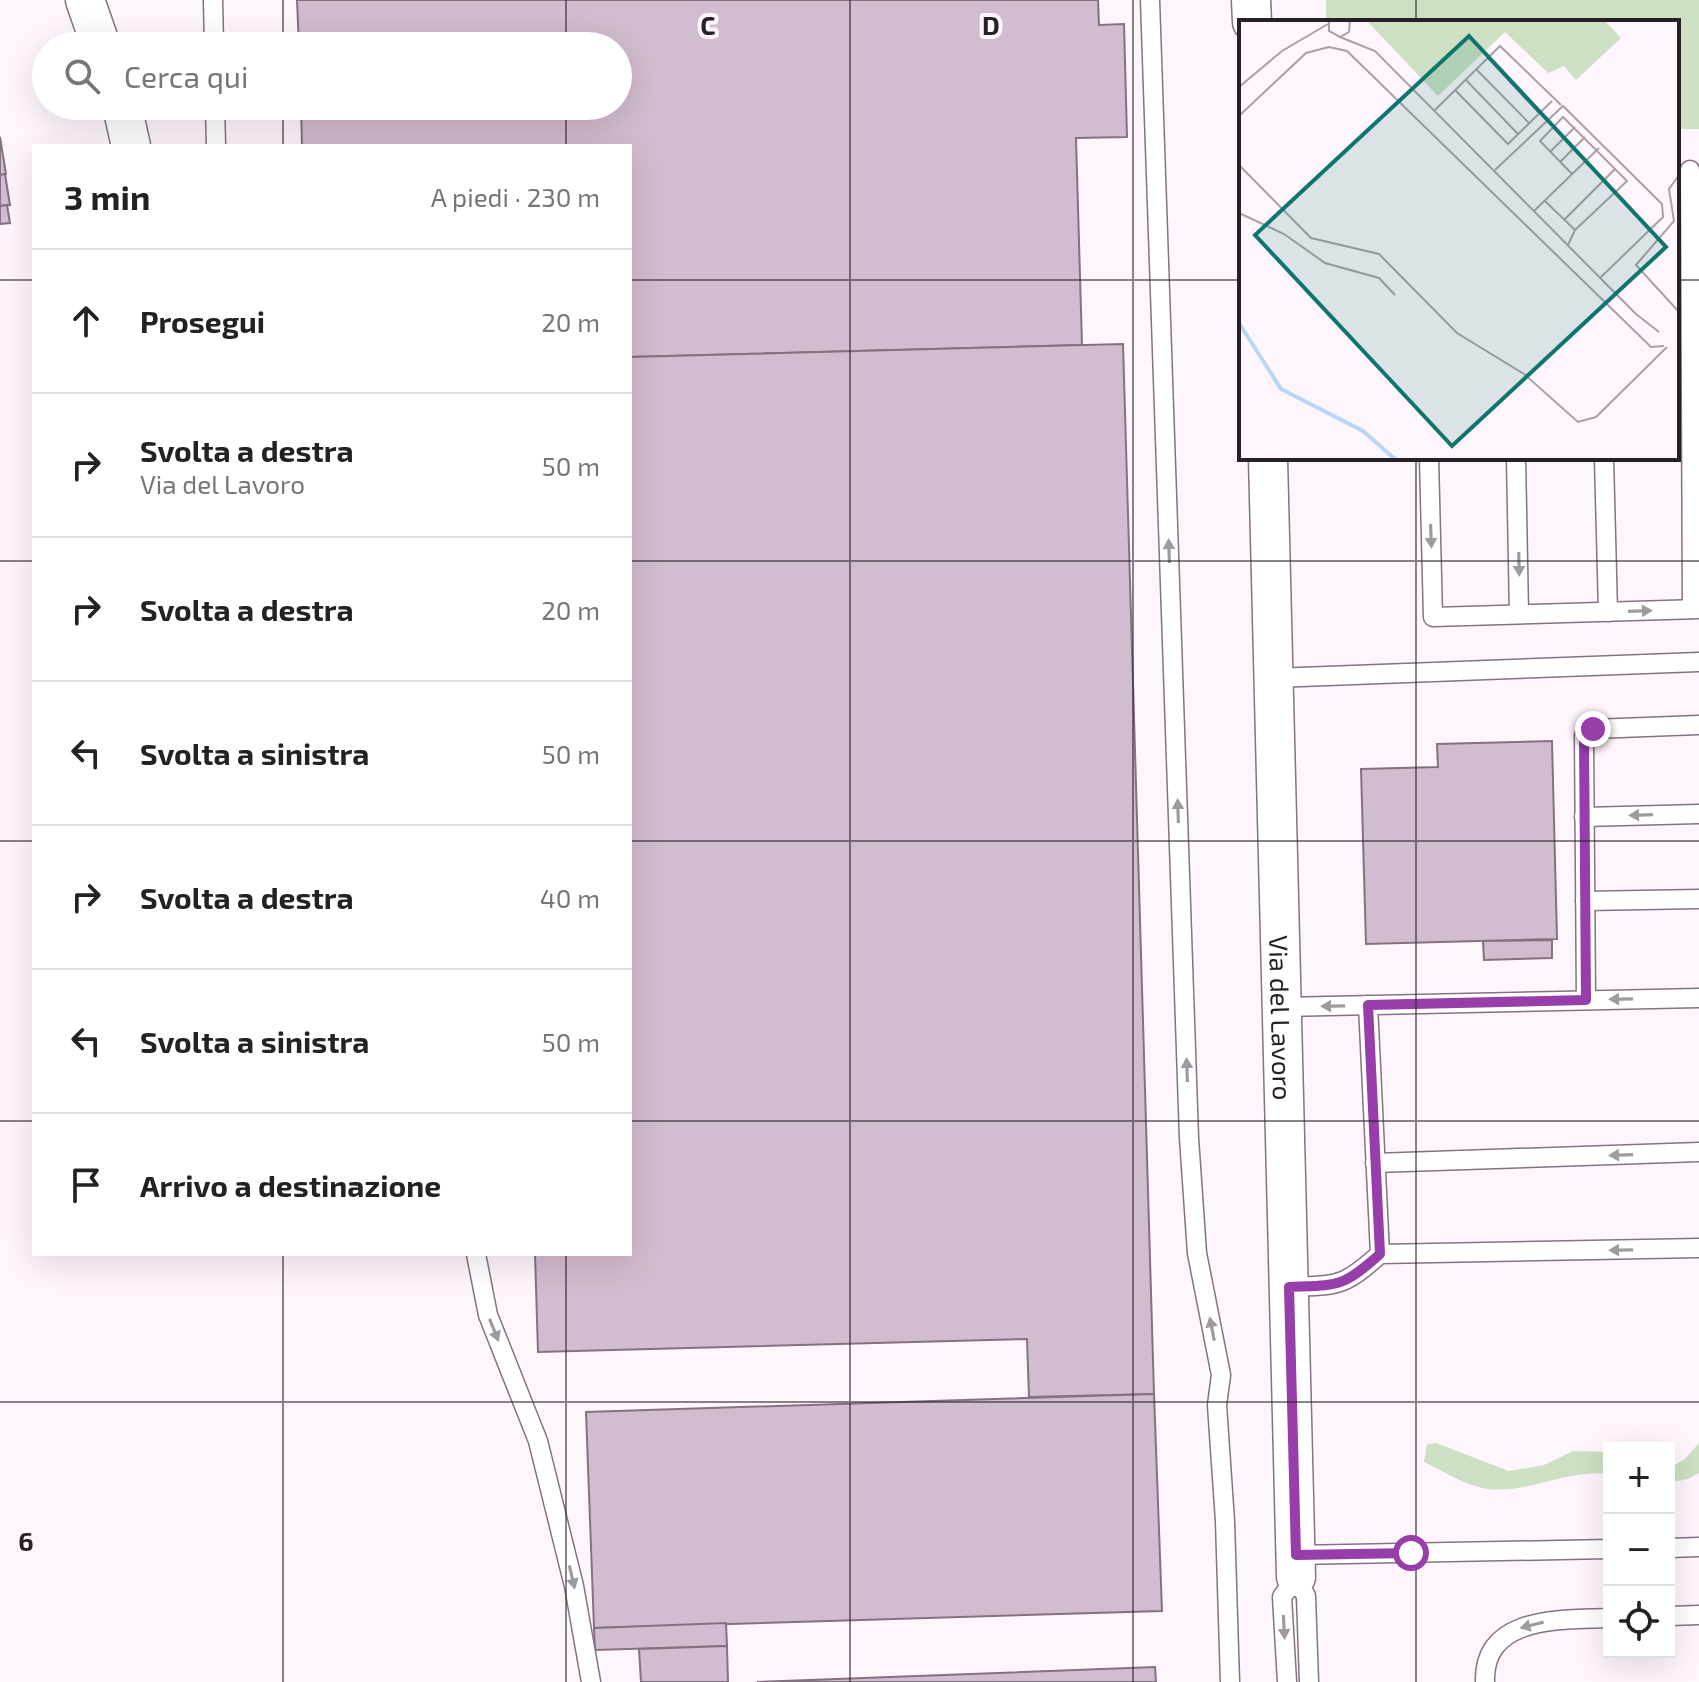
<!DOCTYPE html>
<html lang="it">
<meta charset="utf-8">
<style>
body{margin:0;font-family:"Exo 2",sans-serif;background:#f6f6f6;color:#222}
.controls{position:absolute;right:24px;bottom:24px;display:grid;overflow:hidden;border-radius:0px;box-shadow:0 8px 32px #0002}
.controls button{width:72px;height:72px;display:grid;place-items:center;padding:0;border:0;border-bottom:2px solid #e0e0e0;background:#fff;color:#222;font:40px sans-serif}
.stop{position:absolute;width:24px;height:24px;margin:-18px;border:6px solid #973eaa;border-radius:50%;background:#fff}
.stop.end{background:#973eaa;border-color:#fff;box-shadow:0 2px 8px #0008}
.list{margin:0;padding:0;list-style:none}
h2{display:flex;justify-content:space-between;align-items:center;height:104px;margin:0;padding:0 32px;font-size:34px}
h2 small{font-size:26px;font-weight:400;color:#767676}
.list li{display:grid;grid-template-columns:52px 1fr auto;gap:24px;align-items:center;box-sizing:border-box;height:144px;padding:0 32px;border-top:2px solid #e0e0e0}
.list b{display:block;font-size:30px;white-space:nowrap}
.list p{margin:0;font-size:26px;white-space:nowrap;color:#767676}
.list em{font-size:26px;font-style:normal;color:#767676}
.icon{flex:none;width:44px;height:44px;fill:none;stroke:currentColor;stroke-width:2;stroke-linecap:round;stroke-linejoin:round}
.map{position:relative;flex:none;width:1699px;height:1682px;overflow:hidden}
.search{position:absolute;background:#fff;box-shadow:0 8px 32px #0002;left:32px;top:32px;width:600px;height:88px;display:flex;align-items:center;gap:20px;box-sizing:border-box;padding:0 28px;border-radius:44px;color:#767676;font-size:30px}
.panel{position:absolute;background:#fff;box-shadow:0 8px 32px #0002;left:32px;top:144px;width:600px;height:1112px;border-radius:0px}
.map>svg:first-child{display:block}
</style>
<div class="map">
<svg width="1699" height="1682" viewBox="0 0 1699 1682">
<rect width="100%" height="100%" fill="#fff6fd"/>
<g fill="#cde0c3">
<polygon points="1326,0 1699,0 1699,129 1677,129 1677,22 1326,22"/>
<path d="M 1436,1443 L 1509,1471 L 1544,1465 L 1573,1451 L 1608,1452 L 1609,1474 C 1567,1469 1529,1494 1487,1489 C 1466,1486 1443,1471 1424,1462 L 1427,1444 Z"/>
<polygon points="1699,1443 1699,1473 1688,1479 1669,1483 1669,1468 1685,1459"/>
</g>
<g fill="#d2bccf" stroke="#847182" stroke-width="2">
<polygon points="297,0 1098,0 1099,25 1124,24 1127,137 1076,138 1082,345 630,357 630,146 302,146 301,106 618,106 618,46 299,46"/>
<polygon points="0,137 6,174 0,175"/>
<polygon points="5,174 10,205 0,206 0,175"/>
<polygon points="7,205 10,223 0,224 0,206"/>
<polygon points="1123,344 1154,1394 1029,1397 1027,1339 538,1352 535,1254 630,1254 630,357"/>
<polygon points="1552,741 1557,939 1366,944 1361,769 1438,767 1437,744"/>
<polygon points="1552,940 1552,958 1484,960 1483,941"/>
<polygon points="1154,1394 1162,1611 594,1628 586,1412"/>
<polygon points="726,1623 727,1646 595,1650 594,1628"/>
<polygon points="727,1646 728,1682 641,1682 639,1649"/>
<polygon points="1155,1667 1156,1682 757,1682"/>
</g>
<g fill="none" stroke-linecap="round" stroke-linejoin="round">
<g stroke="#857283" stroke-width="21">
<g id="lane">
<polyline points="213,0 214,46"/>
<polyline points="1150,0 1189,1138 1197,1253 1221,1375 1217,1405 1225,1521 1230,1682"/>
<polyline points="215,106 216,146"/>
<polyline points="1690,170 1692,609"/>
<polyline points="1429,458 1433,617 1699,609"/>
<polyline points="1516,458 1519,614"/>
<polyline points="1604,458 1608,612"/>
<polyline points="1274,678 1699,662"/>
<polyline points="1584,817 1699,814"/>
<polyline points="1585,901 1699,899"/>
<polyline points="1586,1000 1584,736 1593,729 1699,725"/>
<polyline points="1282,1007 1699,998"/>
<polyline points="1375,1163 1699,1152"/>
<polyline points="476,1254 488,1315 538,1441 574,1586 591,1682"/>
<polyline points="1380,1254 1699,1248"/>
<path d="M 1289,1287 C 1338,1285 1342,1288 1380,1254 L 1368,1005"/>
<polyline points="1669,1548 1699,1547"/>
<polyline points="1296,1555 1609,1549"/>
<polyline points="1669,1616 1699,1615"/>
<polyline points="1287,1682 1282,1597 1296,1577 1306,1596 1309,1682"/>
<path d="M 1485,1682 C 1483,1615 1562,1620 1609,1618"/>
</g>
</g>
<g stroke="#857283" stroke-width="41">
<g id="street">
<polyline points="85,0 101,46"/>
<polyline points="1251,0 1252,22"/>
<polyline points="122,106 131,146"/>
<path id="s1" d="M 1268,458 L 1296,1577"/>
</g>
</g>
<use href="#lane" stroke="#fff" stroke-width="18"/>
<use href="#street" stroke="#fff" stroke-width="38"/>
</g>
<defs><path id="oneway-solid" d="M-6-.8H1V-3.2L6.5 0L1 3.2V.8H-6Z" transform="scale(2)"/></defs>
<g fill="#9e9b9e">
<use href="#oneway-solid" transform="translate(1431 536) rotate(88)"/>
<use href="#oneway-solid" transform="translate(1169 551) rotate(-92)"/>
<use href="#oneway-solid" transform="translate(1519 564) rotate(89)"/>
<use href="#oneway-solid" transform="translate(1640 611) rotate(-2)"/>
<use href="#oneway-solid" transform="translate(1178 811) rotate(-92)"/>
<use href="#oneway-solid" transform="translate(1641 815) rotate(178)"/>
<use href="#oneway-solid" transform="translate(1621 999) rotate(179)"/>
<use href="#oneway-solid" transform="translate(1333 1006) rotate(179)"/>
<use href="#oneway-solid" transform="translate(1187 1070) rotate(-92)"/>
<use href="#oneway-solid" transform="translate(1621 1155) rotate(178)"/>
<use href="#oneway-solid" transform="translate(1621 1250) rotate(179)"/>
<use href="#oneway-solid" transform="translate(1212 1329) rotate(-101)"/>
<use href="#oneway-solid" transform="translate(494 1330) rotate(68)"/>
<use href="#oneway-solid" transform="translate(572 1577) rotate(77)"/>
<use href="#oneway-solid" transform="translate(1532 1625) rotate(166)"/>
<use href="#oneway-solid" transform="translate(1284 1627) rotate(87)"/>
</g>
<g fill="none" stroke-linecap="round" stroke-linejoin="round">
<path stroke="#973eaa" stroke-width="10" d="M 1411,1553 L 1296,1555 L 1289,1287 C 1339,1285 1342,1288 1380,1254 L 1368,1005 L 1586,1000 L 1584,736 L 1593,729"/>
</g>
<path fill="none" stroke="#282027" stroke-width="2" stroke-opacity="0.55" d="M 283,0 L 283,46M 566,0 L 566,46M 850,0 L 850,1682M 1133,0 L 1133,1682M 1416,0 L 1416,22M 283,106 L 283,146M 566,106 L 566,146M 0,280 L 34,280M 630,280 L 1241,280M 1677,280 L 1699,280M 1416,458 L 1416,1682M 0,561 L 34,561M 630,561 L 1699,561M 0,841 L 34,841M 630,841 L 1699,841M 0,1121 L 34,1121M 630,1121 L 1699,1121M 283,1254 L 283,1682M 566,1254 L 566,1682M 0,1402 L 1699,1402"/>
<g text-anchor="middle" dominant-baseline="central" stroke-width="8" stroke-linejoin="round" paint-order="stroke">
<g font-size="26" fill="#282027" stroke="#fff6fd">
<text stroke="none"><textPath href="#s1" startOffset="560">Via del Lavoro</textPath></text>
</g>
</g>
<g transform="translate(1239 20)">
<rect width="440" height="440" fill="#fff6fd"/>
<path d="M 127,0 L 365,0 L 382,18 L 337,60 L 325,46 L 309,53 L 266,12 L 199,76 Z" fill="#cde0c3"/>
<path fill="none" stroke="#b7d6f8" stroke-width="4" d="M 0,303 L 42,369 L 124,411 L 157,440"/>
<path fill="none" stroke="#a9a0a7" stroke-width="2" d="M 90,0 L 90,11 L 101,17 L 110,12 L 111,0M 101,17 L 136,31 L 397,294 L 364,261M 249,38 L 300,93M 237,49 L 290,103M 227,60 L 279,114M 0,67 L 43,31 L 89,4M 216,70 L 269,124 L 313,81M 196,90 L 261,26 L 322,85M 0,96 L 67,33 L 90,27 L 108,31 L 412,327 L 425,326M 311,132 L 336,107M 321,142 L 346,117M 0,145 L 72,218 L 140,234 L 218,313 L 285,354 L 339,402 L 357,397 L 428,327M 256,150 L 324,86 L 423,184 L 424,197 L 361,258M 333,154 L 301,121 L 324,97 L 388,161 L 336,210M 440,155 L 430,169 L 435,201 L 397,245 L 440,292M 306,181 L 336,210 L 329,225M 295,191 L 360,128M 0,193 L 45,214 L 86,243 L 140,258 L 156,275M 325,200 L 376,149M 397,294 L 420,312"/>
<path fill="#0f766e" fill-opacity="0.15" stroke="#0f766e" stroke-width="4" d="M 230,16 L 427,227 L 213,426 L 16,215 Z"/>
<rect width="440" height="440" fill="none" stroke="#282027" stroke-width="4"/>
</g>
<g font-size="26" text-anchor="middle" font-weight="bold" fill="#282027" stroke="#fff6fd" stroke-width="8" stroke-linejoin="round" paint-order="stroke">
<text x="708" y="35">C</text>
<text x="991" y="35">D</text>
<text x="26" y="1551">6</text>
</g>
</svg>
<div class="controls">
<button>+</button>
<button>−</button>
<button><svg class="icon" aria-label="locate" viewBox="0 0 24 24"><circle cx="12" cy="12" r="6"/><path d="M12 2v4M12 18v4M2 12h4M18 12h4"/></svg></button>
</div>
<div class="stop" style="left:1411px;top:1553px"></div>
<div class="stop end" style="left:1593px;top:729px"></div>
<div class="search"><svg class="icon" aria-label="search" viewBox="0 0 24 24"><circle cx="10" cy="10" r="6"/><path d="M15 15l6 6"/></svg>Cerca qui</div>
<section class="panel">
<h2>3 min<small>A piedi · 230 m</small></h2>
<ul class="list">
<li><svg class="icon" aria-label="ahead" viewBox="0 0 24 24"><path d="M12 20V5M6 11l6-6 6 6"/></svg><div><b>Prosegui</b></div><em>20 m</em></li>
<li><svg class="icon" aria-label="right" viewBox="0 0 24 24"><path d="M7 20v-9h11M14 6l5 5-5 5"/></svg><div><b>Svolta a destra</b><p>Via del Lavoro</p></div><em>50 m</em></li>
<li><svg class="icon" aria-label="right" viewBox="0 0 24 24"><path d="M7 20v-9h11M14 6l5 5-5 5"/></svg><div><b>Svolta a destra</b></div><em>20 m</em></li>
<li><svg class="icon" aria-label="left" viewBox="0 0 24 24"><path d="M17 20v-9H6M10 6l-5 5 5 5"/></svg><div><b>Svolta a sinistra</b></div><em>50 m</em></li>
<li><svg class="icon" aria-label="right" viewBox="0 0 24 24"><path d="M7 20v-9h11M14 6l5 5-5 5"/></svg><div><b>Svolta a destra</b></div><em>40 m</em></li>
<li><svg class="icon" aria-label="left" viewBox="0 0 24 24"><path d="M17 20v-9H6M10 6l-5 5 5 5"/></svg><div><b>Svolta a sinistra</b></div><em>50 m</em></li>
<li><svg class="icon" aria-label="arrive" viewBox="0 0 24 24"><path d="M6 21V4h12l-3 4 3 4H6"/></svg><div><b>Arrivo a destinazione</b></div></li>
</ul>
</section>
</div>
